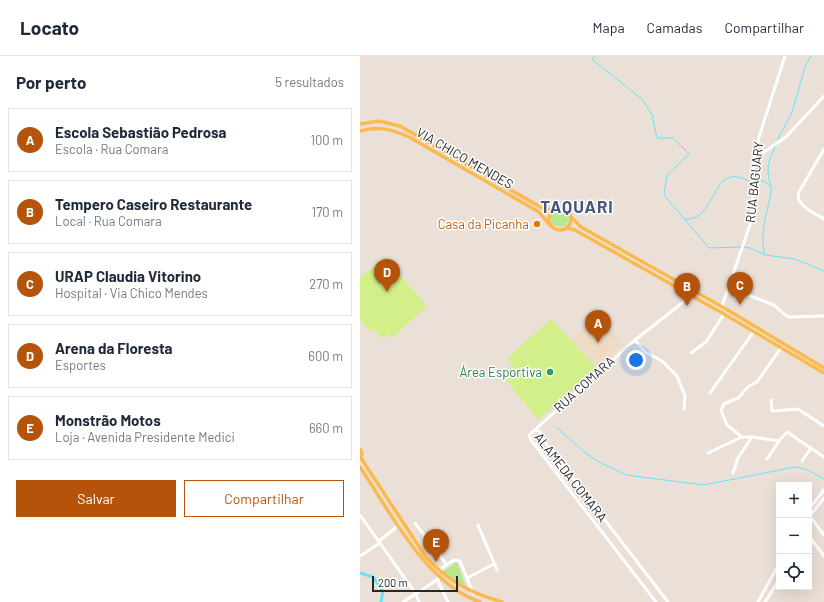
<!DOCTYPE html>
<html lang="pt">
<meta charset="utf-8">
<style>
body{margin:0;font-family:Barlow,sans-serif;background:#f2f2f3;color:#1f2937}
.controls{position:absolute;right:12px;bottom:12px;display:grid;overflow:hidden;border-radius:0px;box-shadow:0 4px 16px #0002}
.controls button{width:36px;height:36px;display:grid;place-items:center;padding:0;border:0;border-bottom:1px solid #e0e1e3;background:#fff;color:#1f2937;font:20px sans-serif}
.scale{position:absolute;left:12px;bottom:10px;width:86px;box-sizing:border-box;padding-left:4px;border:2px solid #272727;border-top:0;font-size:11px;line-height:14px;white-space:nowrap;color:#272727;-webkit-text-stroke:3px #fff;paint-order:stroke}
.you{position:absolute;left:276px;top:304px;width:14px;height:14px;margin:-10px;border:3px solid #fff;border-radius:50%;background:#1a73e8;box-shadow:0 0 0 6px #1a73e833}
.badge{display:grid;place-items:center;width:26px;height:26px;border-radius:50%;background:#b45309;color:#fff;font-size:13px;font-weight:700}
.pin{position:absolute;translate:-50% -33px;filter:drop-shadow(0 1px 2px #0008)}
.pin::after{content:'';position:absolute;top:21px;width:14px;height:12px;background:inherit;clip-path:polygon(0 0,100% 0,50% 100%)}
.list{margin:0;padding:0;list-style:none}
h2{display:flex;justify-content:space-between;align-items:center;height:52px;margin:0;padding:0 16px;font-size:17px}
h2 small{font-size:13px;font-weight:400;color:#747a83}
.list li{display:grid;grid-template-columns:26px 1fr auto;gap:12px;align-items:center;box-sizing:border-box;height:64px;margin:0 8px 8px;padding:0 8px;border:1px solid #e0e1e3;border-radius:0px}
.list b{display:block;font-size:15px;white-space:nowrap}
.list p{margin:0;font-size:13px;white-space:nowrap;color:#747a83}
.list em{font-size:13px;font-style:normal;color:#747a83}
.actions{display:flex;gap:8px;padding:12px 16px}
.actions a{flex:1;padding:9px 0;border:1px solid #b45309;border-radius:0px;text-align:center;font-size:14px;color:#b45309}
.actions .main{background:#b45309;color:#fff}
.icon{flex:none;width:22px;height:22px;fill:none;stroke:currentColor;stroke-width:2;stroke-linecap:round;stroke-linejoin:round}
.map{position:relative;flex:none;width:464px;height:546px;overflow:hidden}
header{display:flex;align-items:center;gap:24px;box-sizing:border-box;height:56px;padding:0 20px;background:#fff;border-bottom:1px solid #e0e1e3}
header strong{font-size:19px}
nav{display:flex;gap:22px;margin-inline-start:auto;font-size:14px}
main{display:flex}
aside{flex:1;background:#fff}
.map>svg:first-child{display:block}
</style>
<header>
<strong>Locato</strong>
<nav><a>Mapa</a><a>Camadas</a><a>Compartilhar</a></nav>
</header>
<main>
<aside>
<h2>Por perto<small>5 resultados</small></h2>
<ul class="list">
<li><span class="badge">A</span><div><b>Escola Sebastião Pedrosa</b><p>Escola · Rua Comara</p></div><em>100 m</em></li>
<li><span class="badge">B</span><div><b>Tempero Caseiro Restaurante</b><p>Local · Rua Comara</p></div><em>170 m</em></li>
<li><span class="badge">C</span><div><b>URAP Claudia Vitorino</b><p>Hospital · Via Chico Mendes</p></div><em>270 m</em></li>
<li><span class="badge">D</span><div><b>Arena da Floresta</b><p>Esportes</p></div><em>600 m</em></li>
<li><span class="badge">E</span><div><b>Monstrão Motos</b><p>Loja · Avenida Presidente Medici</p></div><em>660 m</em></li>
</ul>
<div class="actions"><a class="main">Salvar</a><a>Compartilhar</a></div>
</aside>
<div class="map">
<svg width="464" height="546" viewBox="0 0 464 546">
<rect width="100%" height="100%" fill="#ebe0d7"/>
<polygon fill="#efdbc4" points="239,260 263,289 238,311 212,284"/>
<g fill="#b9e78f">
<circle cx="200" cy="162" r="9"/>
<polygon points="97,506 106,531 82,516"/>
</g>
<g fill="#d2ef89">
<polygon points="24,201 67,250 32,282 29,278 23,283 13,273 10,276 0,264 0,222"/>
<polygon points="191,263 237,312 178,364 142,319 153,310 147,302"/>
</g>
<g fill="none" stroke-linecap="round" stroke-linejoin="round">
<g stroke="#61e4f7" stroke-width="1">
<polyline points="234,0 233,4 283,44 292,59 297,82 313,82 329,98 307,119 304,139 349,192 381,191"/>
<polyline points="418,83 432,56 445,11 451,0"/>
<polyline points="395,125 404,125 410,130"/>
<path d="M 324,163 C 349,167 352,129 368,122 C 375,119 383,122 389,125"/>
<polyline points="384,191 390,192 405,199 435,203 464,215"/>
<path d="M 405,198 C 399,178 407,157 411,137 C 412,129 408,123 408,115 C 408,105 412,97 416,89"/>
<polyline points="196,371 227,398 239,406 266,419 344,429 435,411 448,414 464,423"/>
</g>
<polyline stroke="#61e4f7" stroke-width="3" points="0,517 13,521 23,535 21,546"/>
<g stroke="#fff" stroke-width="3">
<path d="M 464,93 L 439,136 C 434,149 455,157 464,163"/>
<polyline points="394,103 426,81 464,40"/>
<polyline points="369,232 414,249 425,259 429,261 464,260"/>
<polyline points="362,250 392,163 394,103 399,81 425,0"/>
<polyline points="275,284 285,296 302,305 317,320 325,340 324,353"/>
<polyline points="421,292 397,326 389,330 378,342 364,348 361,354 367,369 382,381 392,381 419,385 427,376 464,401"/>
<polyline points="331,297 346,286 364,258"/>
<polyline points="350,337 394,275"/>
<polyline points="411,344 412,355 438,353 464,370"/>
<polyline points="176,374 180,376 181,381 308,546"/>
<polyline points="348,397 382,381"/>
<polyline points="407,403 419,385"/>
<polyline points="442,405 451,392"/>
<polyline points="373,417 378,402 392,381"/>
<polyline points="449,453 464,434"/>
<polyline points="0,459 56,538 59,546"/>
<polyline points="450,460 464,479"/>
<polyline points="449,461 464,442"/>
<polyline points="55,467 86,508"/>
<polyline points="118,469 137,514"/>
<polyline points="449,480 464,500"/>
<polyline points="19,485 39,469"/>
<polyline points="0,500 20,487"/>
<polyline points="79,514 94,504 100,505 113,537"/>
<polyline points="107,522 134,508"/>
<polyline points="77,523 88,546"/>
<polyline points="43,546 80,522"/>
<polyline points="296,546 171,384 169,379 275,284 331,240"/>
<polyline points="398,546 419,508"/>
<polyline points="405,546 419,524"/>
</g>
<g stroke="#faba4d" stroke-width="3.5">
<polyline points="0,68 19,65 40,70 182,152 193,154"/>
<path d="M 0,75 C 18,70 32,73 49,81 L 179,156 L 191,170"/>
<circle cx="200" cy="163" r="11"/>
<polyline points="211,161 221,171 366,253 464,312"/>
<polyline points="207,172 215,174 364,258 464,317"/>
<polyline points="0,393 2,397 0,403"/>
<path d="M 1,402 L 65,500 C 87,525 111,537 142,546"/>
<path d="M 0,411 C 31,457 66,528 120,546"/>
</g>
</g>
<circle fill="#e8710a" stroke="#fff" stroke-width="1.5" cx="177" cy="168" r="4"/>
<circle fill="#2e9e5b" stroke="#fff" stroke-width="1.5" cx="190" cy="316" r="4"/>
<g text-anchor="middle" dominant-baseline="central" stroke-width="3" stroke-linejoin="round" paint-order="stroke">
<g font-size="13" fill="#272727" stroke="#fff">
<text transform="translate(105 102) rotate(30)">VIA CHICO MENDES</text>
<text transform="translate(394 126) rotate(-84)">RUA BAGUARY</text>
<text transform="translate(224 328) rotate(-42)">RUA COMARA</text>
<text transform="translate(211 421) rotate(52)">ALAMEDA COMARA</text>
</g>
<g font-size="13" fill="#c56008" stroke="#fff" text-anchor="end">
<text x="169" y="168">Casa da Picanha</text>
</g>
<g font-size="13" fill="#27864d" stroke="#fff" text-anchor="end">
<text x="182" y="316">Área Esportiva</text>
</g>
<g font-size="17" font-weight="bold" letter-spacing="1" fill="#45567a" stroke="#fff">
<text x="217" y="150">TAQUARI</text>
</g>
</g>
</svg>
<div class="controls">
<button>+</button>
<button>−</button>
<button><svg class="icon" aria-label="locate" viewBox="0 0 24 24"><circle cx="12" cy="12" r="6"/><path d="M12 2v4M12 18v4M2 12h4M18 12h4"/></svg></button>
</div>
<div class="scale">200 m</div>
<div class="you"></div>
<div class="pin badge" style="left:238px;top:287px">A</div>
<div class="pin badge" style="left:327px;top:250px">B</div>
<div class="pin badge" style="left:380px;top:249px">C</div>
<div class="pin badge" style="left:27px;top:236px">D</div>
<div class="pin badge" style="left:76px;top:506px">E</div>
</div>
</main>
